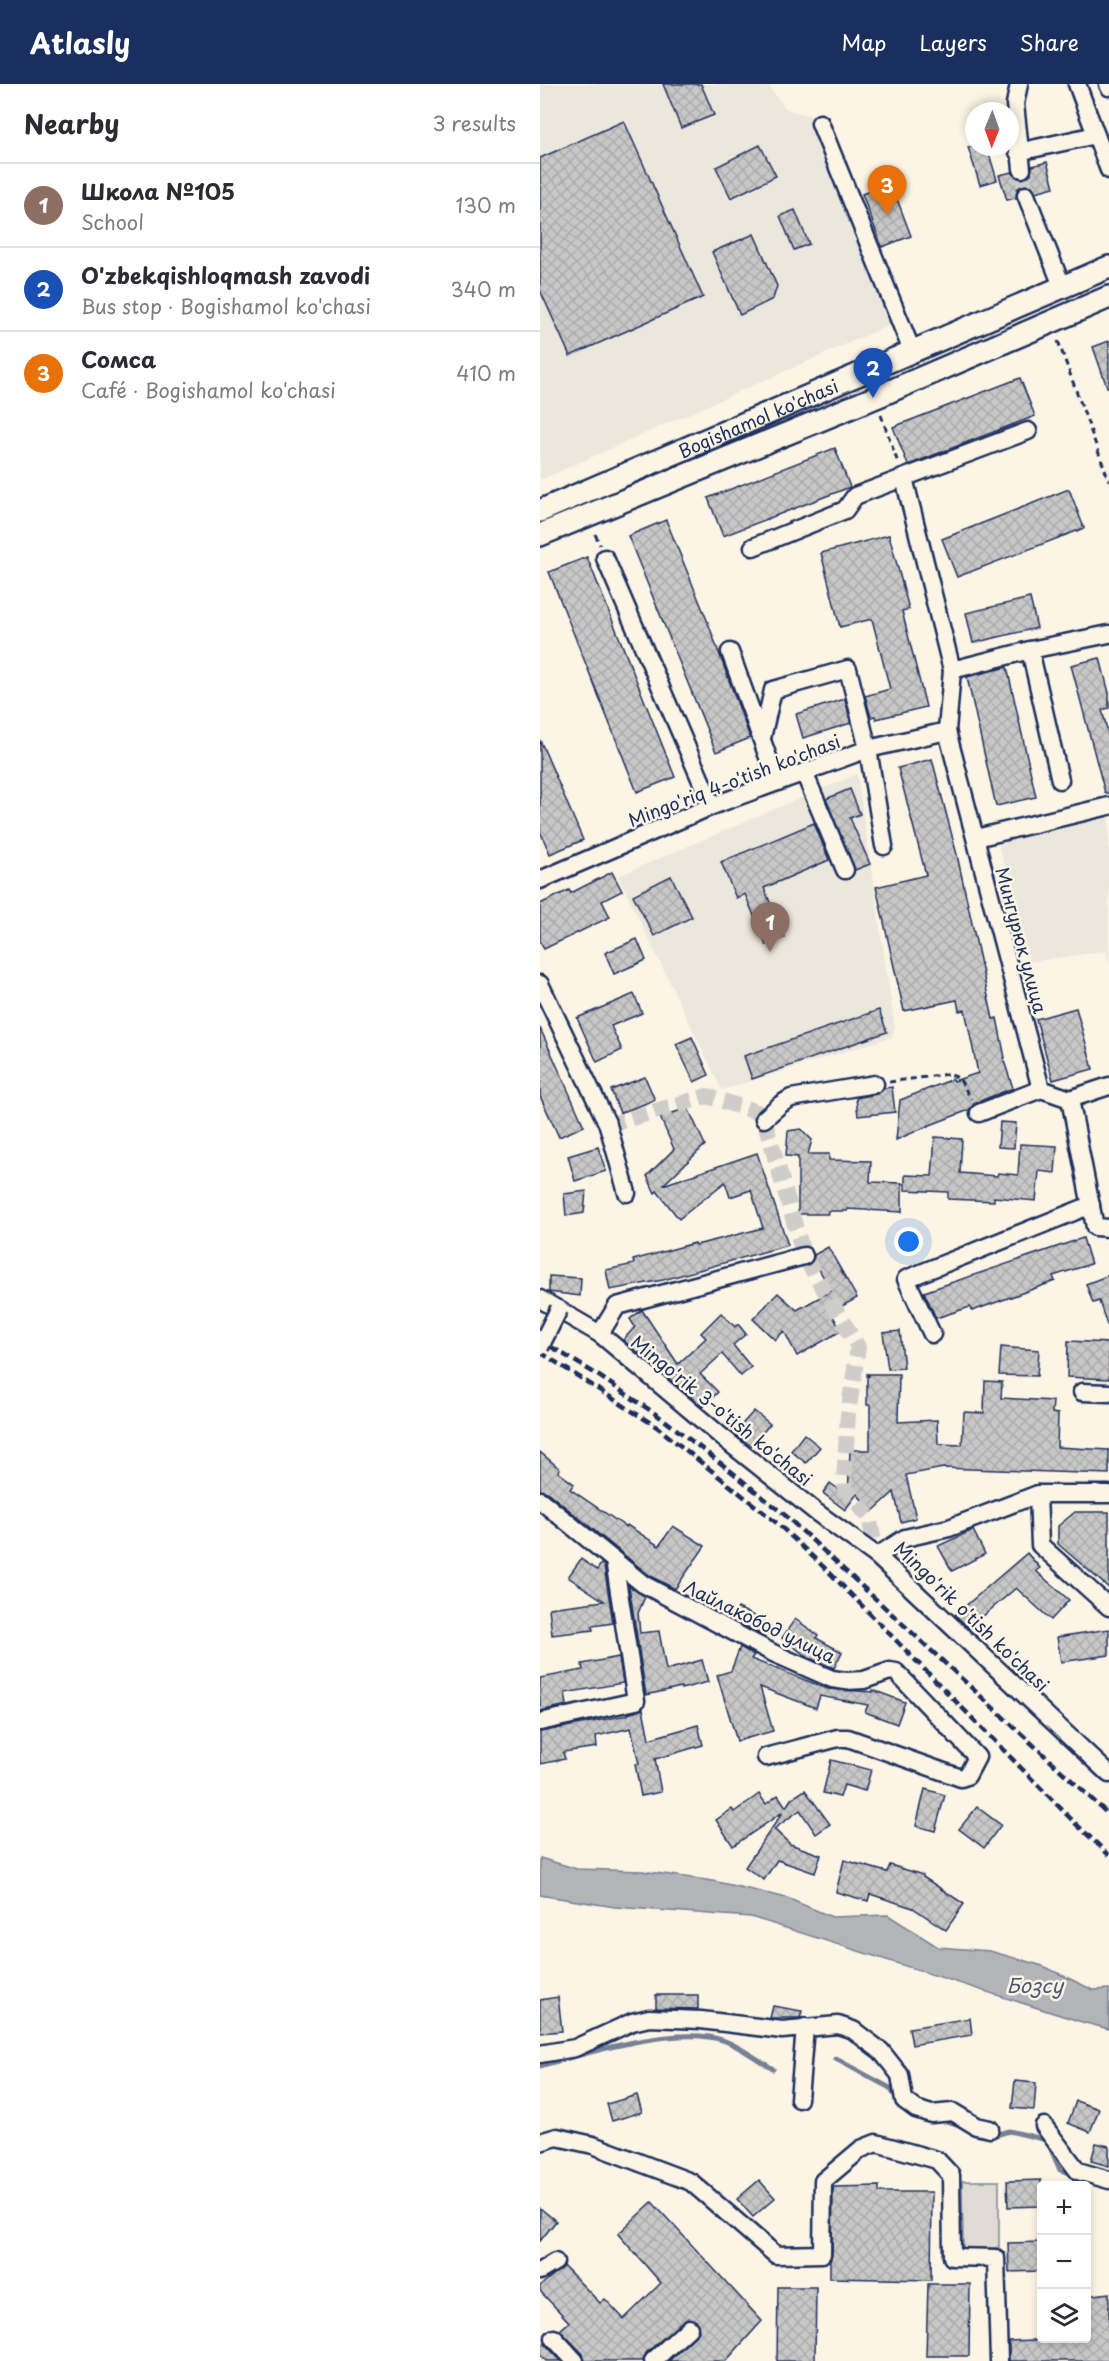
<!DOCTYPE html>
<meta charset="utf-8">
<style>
body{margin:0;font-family:"Playpen Sans",sans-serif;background:#f7f7f7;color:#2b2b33}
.controls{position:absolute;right:18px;bottom:18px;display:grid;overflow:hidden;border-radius:6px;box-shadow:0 3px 9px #0003}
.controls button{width:54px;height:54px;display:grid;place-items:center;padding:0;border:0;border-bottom:2px solid #e1e1e2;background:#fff;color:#2b2b33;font:30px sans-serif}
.compass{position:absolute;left:425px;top:18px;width:54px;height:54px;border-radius:50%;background:#fff;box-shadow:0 3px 9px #0003;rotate:181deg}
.you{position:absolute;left:369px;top:1158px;width:21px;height:21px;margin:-15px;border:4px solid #fff;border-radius:50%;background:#1a73e8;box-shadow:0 0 0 9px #1a73e833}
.badge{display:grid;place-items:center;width:39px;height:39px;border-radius:50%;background:#1b2f5e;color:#fff;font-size:20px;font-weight:700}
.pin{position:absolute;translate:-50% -50px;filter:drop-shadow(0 2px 3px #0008)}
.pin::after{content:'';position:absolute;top:32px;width:21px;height:18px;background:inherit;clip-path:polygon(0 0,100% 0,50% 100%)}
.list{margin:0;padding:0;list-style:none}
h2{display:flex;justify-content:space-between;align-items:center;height:78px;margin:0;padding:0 24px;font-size:26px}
h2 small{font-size:20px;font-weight:400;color:#7c7c81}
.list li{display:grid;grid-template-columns:39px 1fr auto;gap:18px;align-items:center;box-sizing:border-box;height:84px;padding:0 24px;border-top:2px solid #e1e1e2}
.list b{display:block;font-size:22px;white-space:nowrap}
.list p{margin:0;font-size:20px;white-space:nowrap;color:#7c7c81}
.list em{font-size:20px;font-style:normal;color:#7c7c81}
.icon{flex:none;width:33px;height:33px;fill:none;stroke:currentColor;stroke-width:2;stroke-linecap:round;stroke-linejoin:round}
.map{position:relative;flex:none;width:569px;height:2277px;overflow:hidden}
header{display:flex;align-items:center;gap:36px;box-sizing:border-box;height:84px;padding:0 30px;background:#1b2f5e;color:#fff}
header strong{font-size:28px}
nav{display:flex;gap:33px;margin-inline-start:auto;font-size:21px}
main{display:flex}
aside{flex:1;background:#fff}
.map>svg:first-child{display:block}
</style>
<header>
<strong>Atlasly</strong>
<nav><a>Map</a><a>Layers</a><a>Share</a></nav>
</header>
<main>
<aside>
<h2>Nearby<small>3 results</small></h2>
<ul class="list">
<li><span class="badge" style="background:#8d6e63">1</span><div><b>Школа №105</b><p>School</p></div><em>130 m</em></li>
<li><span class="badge" style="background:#1a4fb4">2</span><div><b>O'zbekqishloqmash zavodi</b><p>Bus stop · Bogishamol ko'chasi</p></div><em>340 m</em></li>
<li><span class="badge" style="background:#e8710a">3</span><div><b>Сомса</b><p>Café · Bogishamol ko'chasi</p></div><em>410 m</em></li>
</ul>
</aside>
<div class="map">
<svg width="569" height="2277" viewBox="0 0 569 2277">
<defs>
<pattern id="building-cross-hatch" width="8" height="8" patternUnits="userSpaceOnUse" patternTransform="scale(1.5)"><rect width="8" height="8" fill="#c8c7c6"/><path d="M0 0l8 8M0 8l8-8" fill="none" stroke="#ababac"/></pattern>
</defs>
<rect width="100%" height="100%" fill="#fcf5e5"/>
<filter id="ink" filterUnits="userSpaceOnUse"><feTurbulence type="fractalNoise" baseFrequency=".0167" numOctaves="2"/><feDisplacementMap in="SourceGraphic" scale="12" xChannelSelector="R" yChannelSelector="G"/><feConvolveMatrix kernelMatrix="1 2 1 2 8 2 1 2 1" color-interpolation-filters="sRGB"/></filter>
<g filter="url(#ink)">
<g fill="#ece7dc">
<polygon points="0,0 227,0 246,25 271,32 354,239 0,396"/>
<polygon points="317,690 355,944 352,953 182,1006 78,792"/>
<polygon points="569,733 569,880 565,867 490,878 458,759"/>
</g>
<polygon fill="#dfdbd4" stroke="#7d8599" stroke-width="1.5" points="422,2097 459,2097 459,2164 423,2164"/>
<polygon fill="#b2b4b8" stroke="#767f94" stroke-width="1.5" points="0,1774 37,1785 102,1787 173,1797 247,1814 292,1833 348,1831 398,1863 450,1867 503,1882 553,1906 569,1905 569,1945 542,1938 211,1833 75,1823 0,1811"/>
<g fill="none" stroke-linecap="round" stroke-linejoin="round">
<g stroke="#767f94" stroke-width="5">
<polyline points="296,1975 350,2004 358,2017"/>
<path d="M 0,1982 C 47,1969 139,1940 185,1957 C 201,1963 218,1976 233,1985"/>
<polyline points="401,2035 423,2042"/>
<polyline points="450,2049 456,2051 469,2047 507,2056 520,2086 535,2091"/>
</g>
</g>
<g fill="url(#building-cross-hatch)" stroke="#1b2f5e" stroke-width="1.5">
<polygon points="123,0 161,0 174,31 141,44"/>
<polygon points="84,37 163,213 30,272 0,206 0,74"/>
<polygon points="220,61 236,92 191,114 176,83"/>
<polygon points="428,63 447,63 457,96 440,101"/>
<polygon points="507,78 514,103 496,108 492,102 483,101 477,105 476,114 467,116 459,91 472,88 477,94 484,95 491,90 492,82"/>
<polygon points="351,99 371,152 342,163 322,110"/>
<polygon points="255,126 269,160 254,166 240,132"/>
<polygon points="214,150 237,202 233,215 200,231 172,168"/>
<polygon points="569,257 569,303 567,303 553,263"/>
<polygon points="480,294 495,332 368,381 353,343"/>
<polygon points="295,364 310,403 183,452 168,414"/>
<polygon points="529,405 544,444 417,493 402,455"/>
<polygon points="126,436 167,536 210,654 176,668 88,452"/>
<polygon points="349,451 369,525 362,527 386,623 336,635 335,632 331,633 325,612 350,605 332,535 300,543 281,469"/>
<polygon points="47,473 135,693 97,708 9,488"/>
<polygon points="490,514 497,544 433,559 426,529"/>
<polygon points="560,574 569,609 569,624 562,626 569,653 569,709 565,709 531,581"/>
<polygon points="467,583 496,713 456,722 427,593"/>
<polygon points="305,615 311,639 263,654 256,630"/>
<polygon points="0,656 43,756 10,770 0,747"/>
<polygon points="392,675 417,771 453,935 457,934 465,974 463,974 473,1004 435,1019 429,1026 390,1041 356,1056 360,1016 413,995 414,997 438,989 425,926 419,927 417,916 364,927 336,803 386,791 358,684"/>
<polygon points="310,705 320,730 310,734 330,780 315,786 286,715"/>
<polygon points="274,739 289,776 224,804 245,853 226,861 205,810 196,814 181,778"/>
<polygon points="72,788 82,807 62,817 70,833 4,865 0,858 0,820 29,806 31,809"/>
<polygon points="131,792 152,833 114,852 93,811"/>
<polygon points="97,855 106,876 74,890 65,869"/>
<polygon points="94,910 102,929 71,942 82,966 57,978 37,934"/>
<polygon points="536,924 553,985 513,996 496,935"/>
<polygon points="339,926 347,948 212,995 204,972"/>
<polygon points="0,944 44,1042 19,1053 0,1012"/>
<polygon points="152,953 169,991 154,998 136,960"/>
<polygon points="105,993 115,1016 80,1029 71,1006"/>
<polygon points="352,1003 355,1028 318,1032 316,1014 337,1010 345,1004"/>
<polygon points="148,1024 165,1061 123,1101 217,1069 248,1161 123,1196 70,1206 66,1186 94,1180 93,1176 155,1159 156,1161 223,1144 211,1106 190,1113 185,1098 139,1135 117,1107 115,1109 107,1092 134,1065 120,1033"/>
<polygon points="460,1038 476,1039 474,1064 458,1063"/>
<polygon points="261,1045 272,1056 268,1070 289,1070 289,1076 331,1077 330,1098 362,1099 362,1128 307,1125 307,1127 288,1127 288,1130 258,1130 258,1073 246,1072 248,1047"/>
<polygon points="395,1053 422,1055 420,1089 457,1092 458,1089 478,1091 480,1060 517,1062 515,1089 499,1087 496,1117 454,1113 454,1117 408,1115 408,1108 365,1106 365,1091 392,1092"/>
<polygon points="58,1063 66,1087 35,1097 28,1072"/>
<polygon points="46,1107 44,1129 26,1132 24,1110"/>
<polygon points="543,1154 551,1180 513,1192 515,1197 432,1227 430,1223 396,1234 384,1208"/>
<polygon points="288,1163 317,1214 291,1228 301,1247 257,1272 244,1247 235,1256 213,1235 238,1209 257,1226 291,1207 274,1176 274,1171"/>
<polygon points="569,1191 569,1241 567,1241 559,1217 553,1219 546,1200"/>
<polygon points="9,1192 41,1194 40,1212 9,1208"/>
<polygon points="102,1226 138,1280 166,1254 161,1249 181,1229 195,1243 198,1240 206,1250 193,1261 211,1283 201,1292 182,1270 160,1290 178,1308 163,1323 83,1256 95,1243 90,1235"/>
<polygon points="360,1247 364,1284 348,1285 343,1249"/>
<polygon points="528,1257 569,1259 569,1295 527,1293"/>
<polygon points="461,1263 499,1266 497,1292 459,1291"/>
<polygon points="327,1289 329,1293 329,1290 359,1290 358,1338 397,1336 398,1360 422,1361 424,1328 444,1329 445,1297 462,1298 461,1314 513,1317 512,1329 518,1330 517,1363 569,1366 569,1390 403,1384 366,1391 376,1434 361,1438 354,1408 332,1428 317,1410 305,1426 283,1409 290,1399 308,1412 310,1366 330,1366 330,1321 327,1321"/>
<polygon points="214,1327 230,1340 211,1362 194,1349"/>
<polygon points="264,1350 280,1363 266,1379 251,1367"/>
<polygon points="0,1368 20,1385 18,1388 34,1400 30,1405 86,1443 87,1441 119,1462 133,1442 165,1462 135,1505 109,1491 7,1408 0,1406"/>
<polygon points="535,1428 569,1428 569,1504 518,1460 518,1442"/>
<polygon points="433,1446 445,1470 412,1487 398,1462"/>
<polygon points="487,1469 500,1484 496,1487 529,1516 511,1536 476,1504 429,1544 415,1531"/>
<polygon points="41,1475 57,1486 61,1480 64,1482 73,1539 52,1542 53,1546 12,1551 9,1524 64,1517 28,1493"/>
<polygon points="89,1502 105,1513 98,1529 100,1549 119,1547 126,1586 162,1576 168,1598 141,1605 141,1603 106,1611"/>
<polygon points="198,1524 230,1540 224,1552 192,1535"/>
<polygon points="255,1535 278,1551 276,1554 302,1568 294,1584 269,1574 242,1554"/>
<polygon points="569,1545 569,1571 521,1578 517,1553"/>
<polygon points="200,1563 214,1571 211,1575 288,1605 333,1608 333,1606 365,1618 357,1640 325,1628 328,1621 280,1612 276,1624 220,1603 233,1647 197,1657 177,1591 191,1587"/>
<polygon points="79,1573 83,1599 25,1609 27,1621 0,1627 0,1594 43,1586 42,1580"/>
<polygon points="103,1625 109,1655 158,1641 163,1661 115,1675 121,1708 101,1712 95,1680 99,1680 91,1644 56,1652 57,1663 23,1668 25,1675 0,1680 0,1648 88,1631 88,1630"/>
<polygon points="291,1676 331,1686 325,1707 304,1701 300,1713 283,1709"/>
<polygon points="385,1705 405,1711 395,1747 376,1742"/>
<polygon points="265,1706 290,1740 276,1750 260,1726 234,1745 250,1760 281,1771 275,1789 237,1776 224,1796 205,1783 243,1728 193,1762 176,1736 192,1725 194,1728 219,1710 226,1720 238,1711 246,1723 251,1715"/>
<polygon points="437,1723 461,1741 444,1764 419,1745"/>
<polygon points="304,1776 347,1788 350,1781 383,1791 383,1793 424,1820 406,1846 373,1824 330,1810 328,1817 296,1808"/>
<polygon points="116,1911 158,1911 158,1925 116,1924"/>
<polygon points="18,1913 22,1947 0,1949 0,1916"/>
<polygon points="233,1922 262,1927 260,1934 230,1934"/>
<polygon points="430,1934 432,1951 372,1961 369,1944"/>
<polygon points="475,1997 496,1999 494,2026 472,2024"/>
<polygon points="97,2011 102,2028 72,2037 67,2020"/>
<polygon points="536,2017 559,2025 550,2048 528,2039"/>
<polygon points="556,2059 569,2062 569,2082 551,2077"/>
<polygon points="219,2096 235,2114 213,2133 197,2115"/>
<polygon points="501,2096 501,2122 468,2123 467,2097"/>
<polygon points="339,2102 339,2108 392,2108 391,2196 290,2194 290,2177 292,2170 293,2103"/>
<polygon points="112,2118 222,2237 186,2277 129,2277 159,2248 157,2237 147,2234 106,2269 103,2277 45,2277 43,2270 20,2246 29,2238 0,2207 0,2202 24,2182 60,2219 65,2215 84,2235 121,2199 78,2150"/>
<polygon points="0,2124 16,2137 0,2157"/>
<polygon points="501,2158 501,2187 469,2188 468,2159"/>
<polygon points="388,2200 430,2200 429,2272 386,2272"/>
<polygon points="238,2203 276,2203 275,2277 237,2277"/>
<polygon points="569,2209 569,2277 469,2277 469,2257 546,2254 546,2212"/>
<polygon points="5,2259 6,2261 21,2277 6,2277 0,2271 0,2264"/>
</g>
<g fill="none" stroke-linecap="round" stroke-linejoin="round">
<g stroke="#cfcdca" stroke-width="16" stroke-dasharray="16 8" stroke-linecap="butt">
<polyline points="482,85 486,111"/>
<polyline points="68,1041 167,1012 217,1028 224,1035 264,1172 318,1263 308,1330 304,1399 305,1404 329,1433 337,1472"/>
</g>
<g stroke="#1b2f5e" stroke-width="21">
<g id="minor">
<polyline points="479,0 475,20 482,85"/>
<polyline points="537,0 569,86"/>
<polyline points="568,0 569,3"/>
<polyline points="280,39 372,267"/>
<polyline points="478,68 556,51"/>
<polyline points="486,111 522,202"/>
<polyline points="364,394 412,586 407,647 501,1005 530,1015 569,1002"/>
<polyline points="213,463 305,426 315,412 488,347"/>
<polyline points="65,474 172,722"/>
<polyline points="490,566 520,696"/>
<polyline points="190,568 237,698"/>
<polyline points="412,586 490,566 569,550"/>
<polyline points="222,654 233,606 308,585 328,665 344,762"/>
<polyline points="264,688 305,786"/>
<polyline points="436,754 569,722"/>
<polyline points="0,796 172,722 328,665 407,647"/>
<polyline points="0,900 68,1041 87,1109"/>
<polyline points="530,1015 555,1143 569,1144"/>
<polyline points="439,1029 501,1005"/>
<polyline points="224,1035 241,1020 251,1014 335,1000"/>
<polyline points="0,1215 60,1250 182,1353 276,1428 337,1472"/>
<polyline points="60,1250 77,1222 264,1172"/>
<polyline points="392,1250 366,1195 551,1121"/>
<polyline points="542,1308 569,1309"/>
<polyline points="498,1410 500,1461 569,1523"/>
<polyline points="569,1410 498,1410 409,1444 365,1454 337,1472 569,1690"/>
<polyline points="0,1416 103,1500 233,1569 292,1595 306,1597 324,1596 350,1587 356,1588 437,1673 427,1692 421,1694 308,1654 298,1654 226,1673"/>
<polyline points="0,1638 96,1617 74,1476"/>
<polyline points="0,1970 35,1964 92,1938 109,1934 161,1936 242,1946 298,1941 313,1946 341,1967 360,1991 364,2016 376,2025 391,2030 413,2028 436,2042 450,2045"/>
<polyline points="259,2015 265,1943"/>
<polyline points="504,2042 538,2087 569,2096"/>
<polyline points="0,2058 17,2053 53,2061 151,2098 236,2171 282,2170 283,2097 321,2065 336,2059 397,2076 411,2091 412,2173 456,2174 459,2277"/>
<polyline points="0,2187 15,2178"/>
<polyline points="14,2254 35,2277"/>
<polyline points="113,2277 149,2244"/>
</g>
</g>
<g stroke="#1b2f5e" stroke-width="26">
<g id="major">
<path id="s1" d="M 0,427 L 569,183"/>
<polyline points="0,451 341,311 569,213"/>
</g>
</g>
<g stroke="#1b2f5e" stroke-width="3" stroke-dasharray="6 4.5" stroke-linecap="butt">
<polyline points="518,257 569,397"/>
<polyline points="341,331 358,379"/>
<polyline points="55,450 60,461"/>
<polyline points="349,998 408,990 419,994 431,1015"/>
</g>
<use href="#minor" stroke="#fcf5e5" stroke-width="16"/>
<use href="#major" stroke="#fcf5e5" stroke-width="21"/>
<g stroke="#1b2f5e" stroke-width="4.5" stroke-dasharray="9 4.5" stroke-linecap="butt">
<polyline points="0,1256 56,1290 123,1335 187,1384 246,1432 569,1731"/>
<polyline points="0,1268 117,1343 238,1440 290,1489 535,1739 569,1771"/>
</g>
<g stroke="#1b2f5e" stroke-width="21" stroke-linecap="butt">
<polyline id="minor-bridge" points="0,1263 19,1225"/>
</g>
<use href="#minor-bridge" stroke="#fcf5e5" stroke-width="16"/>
</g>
</g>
<g text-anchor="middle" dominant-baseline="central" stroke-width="5" stroke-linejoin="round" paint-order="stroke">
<g font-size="18" fill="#1b2f5e" stroke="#fcf5e5">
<text stroke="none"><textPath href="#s1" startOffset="237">Bogishamol ko'chasi</textPath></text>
<text transform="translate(194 696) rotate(-21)">Mingo'riq 4-o'tish ko'chasi</text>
<text transform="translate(482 856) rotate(75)">Мингурюк улица</text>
<text transform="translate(182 1326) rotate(39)">Mingo'rik 3-o'tish ko'chasi</text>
<text transform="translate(432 1532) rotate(44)">Mingo'rik o'tish ko'chasi</text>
<text transform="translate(220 1537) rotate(26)">Лайлакобод улица</text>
</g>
<g font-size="20" font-style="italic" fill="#485779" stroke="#fcf5e5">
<text x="495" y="1901">Бозсу</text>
</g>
</g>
</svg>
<div class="controls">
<button>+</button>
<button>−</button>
<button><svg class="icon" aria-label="layers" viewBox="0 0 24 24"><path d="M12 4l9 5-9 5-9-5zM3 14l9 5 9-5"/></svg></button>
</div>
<svg class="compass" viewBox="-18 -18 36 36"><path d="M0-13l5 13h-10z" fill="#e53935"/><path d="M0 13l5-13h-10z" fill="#7c7c81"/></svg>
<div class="you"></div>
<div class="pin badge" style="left:230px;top:868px;background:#8d6e63">1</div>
<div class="pin badge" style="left:333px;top:314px;background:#1a4fb4">2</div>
<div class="pin badge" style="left:347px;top:131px;background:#e8710a">3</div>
</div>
</main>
